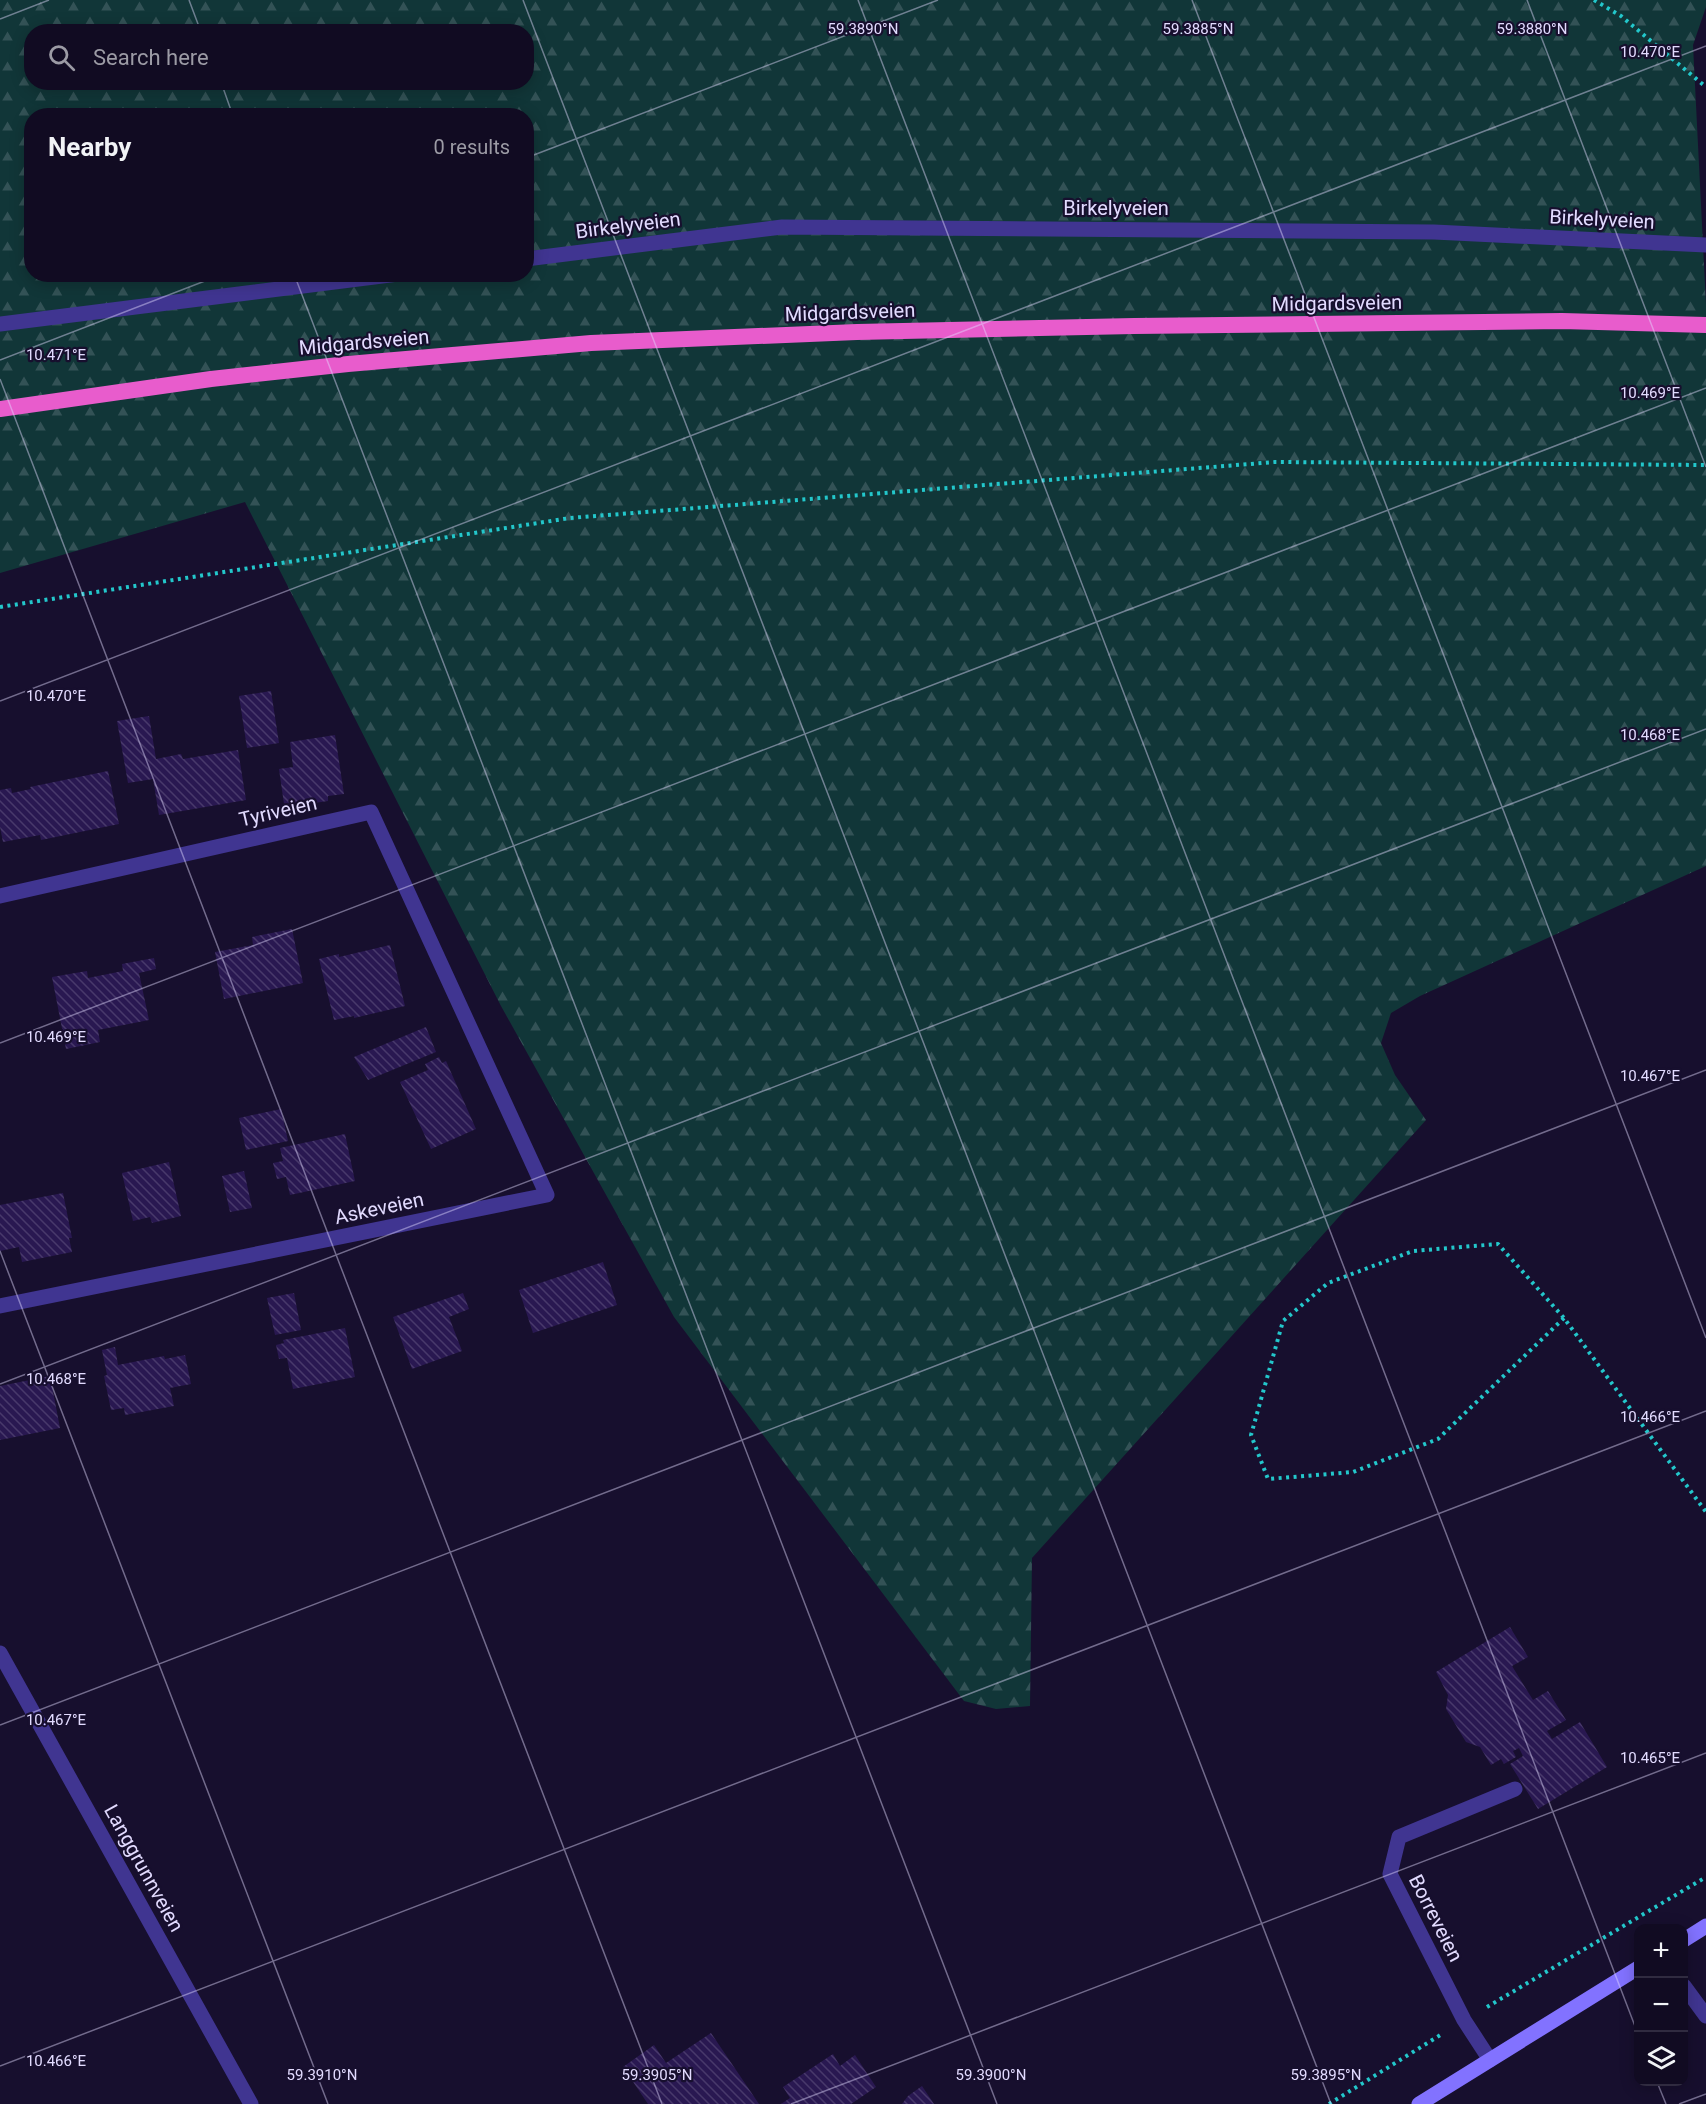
<!DOCTYPE html>
<meta charset="utf-8">
<style>
body{margin:0;font-family:Roboto,sans-serif;background:#1e192f;color:#f1f3f6}
.controls{position:absolute;right:18px;bottom:18px;display:grid;overflow:hidden;border-radius:12px;box-shadow:0 3px 15px #0003}
.controls button{width:54px;height:54px;display:grid;place-items:center;padding:0;border:0;border-bottom:2px solid #302b40;background:#110b22;color:#f1f3f6;font:30px sans-serif}
.list{margin:0;padding:0;list-style:none}
h2{display:flex;justify-content:space-between;align-items:center;height:78px;margin:0;padding:0 24px;font-size:26px}
h2 small{font-size:20px;font-weight:400;color:#9c9ba5}
.icon{flex:none;width:33px;height:33px;fill:none;stroke:currentColor;stroke-width:2;stroke-linecap:round;stroke-linejoin:round}
.map{position:relative;flex:none;width:1706px;height:2104px;overflow:hidden}
.search{position:absolute;background:#110b22;box-shadow:0 3px 15px #0003;left:24px;top:24px;width:510px;height:66px;display:flex;align-items:center;gap:15px;box-sizing:border-box;padding:0 21px;border-radius:24px;color:#9c9ba5;font-size:22px}
.panel{position:absolute;background:#110b22;box-shadow:0 3px 15px #0003;left:24px;top:108px;width:510px;height:174px;border-radius:24px}
.map>svg:first-child{display:block}
</style>
<div class="map">
<svg width="1706" height="2104" viewBox="0 0 1706 2104">
<defs>
<pattern id="forest-firs" width="22" height="20" patternUnits="userSpaceOnUse" patternTransform="scale(1.5)"><rect width="22" height="20" fill="#113638"/><path d="M5 1l3.5 6h-7zM16 11l3.5 6h-7z" fill="#335256"/></pattern>
<pattern id="building-back-hatch" width="6" height="6" patternUnits="userSpaceOnUse" patternTransform="scale(1.5)"><rect width="6" height="6" fill="#291851"/><path d="M-1 5l2 2M0 0l6 6M5-1l2 2" fill="none" stroke="#48396b"/></pattern>
</defs>
<rect width="100%" height="100%" fill="#170f2e"/>
<path fill="url(#forest-firs)" fill-rule="evenodd" d="M 0,0 L 1706,0 L 1706,7 L 1693,45 L 1706,305 L 1706,866 L 1420,996 L 1391,1013 L 1381,1043 L 1395,1075 L 1426,1120 L 1032,1558 L 1030,1706 L 996,1709 L 964,1701 L 674,1317 L 501,1006 L 245,502 L 0,573 ZM 32,32 L 526,32 L 526,82 L 32,82 ZM 32,116 L 526,116 L 526,274 L 32,274 Z"/>
<g fill="url(#building-back-hatch)">
<polygon points="271,691 279,743 247,748 239,696"/>
<polygon points="149,716 156,759 181,754 183,759 238,750 246,800 159,815 153,779 128,783 117,721"/>
<polygon points="335,735 344,794 328,796 328,801 301,805 301,802 284,804 279,769 293,767 290,742"/>
<polygon points="108,771 119,824 41,840 40,835 3,842 0,827 0,790 11,788 12,793 31,789 30,787"/>
<polygon points="292,929 303,983 224,999 215,952 253,945 252,937"/>
<polygon points="390,945 405,1006 354,1018 354,1016 334,1020 319,959 339,954 339,957"/>
<polygon points="154,958 156,969 139,973 149,1020 98,1030 100,1042 66,1049 52,977 87,971 88,978 123,971 122,964"/>
<polygon points="426,1027 436,1052 368,1080 354,1057"/>
<polygon points="439,1057 442,1063 446,1061 476,1129 431,1149 400,1082 428,1070 425,1064"/>
<polygon points="281,1109 288,1141 246,1150 239,1118"/>
<polygon points="345,1134 355,1181 290,1195 286,1177 277,1179 273,1163 283,1161 280,1148"/>
<polygon points="169,1162 181,1216 152,1223 150,1217 133,1221 122,1173"/>
<polygon points="244,1171 252,1208 230,1212 222,1176"/>
<polygon points="63,1193 72,1238 69,1238 72,1252 22,1262 19,1247 0,1251 0,1205"/>
<polygon points="603,1262 617,1305 533,1333 519,1290"/>
<polygon points="294,1293 301,1330 275,1335 267,1298"/>
<polygon points="463,1293 469,1309 449,1317 462,1351 412,1369 393,1317"/>
<polygon points="345,1328 355,1377 293,1389 287,1358 279,1359 276,1345 284,1343 283,1340"/>
<polygon points="115,1347 118,1365 164,1356 165,1359 185,1355 191,1384 170,1388 174,1406 125,1415 124,1408 111,1410 104,1376 107,1375 102,1350"/>
<polygon points="50,1376 60,1428 0,1440 0,1386"/>
<polygon points="1510,1627 1528,1657 1512,1666 1533,1700 1548,1691 1566,1720 1547,1731 1552,1739 1580,1722 1607,1767 1538,1809 1510,1764 1523,1756 1519,1748 1513,1751 1516,1757 1504,1764 1501,1759 1491,1765 1480,1747 1466,1742 1446,1709 1448,1695 1436,1672"/>
<polygon points="711,2033 759,2104 648,2104 623,2067 654,2045 666,2063"/>
<polygon points="833,2054 840,2066 855,2055 876,2087 851,2104 781,2104 790,2098 783,2087"/>
<polygon points="922,2086 934,2104 902,2104 908,2096"/>
</g>
<g fill="none" stroke-linecap="round" stroke-linejoin="round">
<g stroke="#23c7cb" stroke-width="4" stroke-dasharray="3 4.5" stroke-linecap="butt">
<polyline points="1594,0 1621,16 1706,87"/>
<polyline points="0,607 570,518 1275,462 1706,465"/>
<polyline points="1564,1318 1438,1439 1353,1472 1268,1479 1251,1435 1283,1321 1328,1283 1413,1251 1498,1244 1564,1318 1706,1512"/>
<polyline points="1487,2007 1706,1877"/>
<polyline points="1329,2104 1442,2034"/>
</g>
<g stroke="#403591" stroke-width="15">
<polyline points="1684,1986 1706,2016"/>
<polyline points="1490,2060 1464,2020 1390,1874 1399,1837 1515,1789"/>
</g>
<g stroke="#403591" stroke-width="15">
<polyline points="526,259 782,227 1434,232 1706,245"/>
<polyline points="0,324 398,274"/>
<polyline points="0,896 371,812 547,1195 0,1306"/>
<polyline points="0,1653 251,2104"/>
</g>
<g stroke="#8272ff" stroke-width="15">
<polyline points="1684,1940 1706,1926"/>
<polyline points="1419,2104 1638,1968"/>
</g>
<polyline stroke="#e85ccc" stroke-width="16" points="0,409 211,379 348,364 591,343 857,332 1134,326 1562,321 1706,325"/>
</g>
<path fill="none" stroke="#e2dbff" stroke-width="1.5" stroke-opacity="0.45" d="M 189,0 L 201,32M 523,0 L 1331,2104M 858,0 L 1638,2034M 1192,0 L 1706,1338M 1527,0 L 1706,467M 0,19 L 49,0M 221,82 L 233,116M 526,158 L 938,0M 294,274 L 997,2104M 0,360 L 223,274M 0,379 L 662,2104M 0,701 L 1706,46M 0,1043 L 1706,388M 0,1251 L 328,2104M 0,1384 L 1706,729M 0,1725 L 1706,1070M 0,2066 L 1706,1411M 1657,2082 L 1666,2104M 791,2104 L 1706,1753M 1679,2104 L 1706,2094"/>
<g text-anchor="middle" dominant-baseline="central" stroke-width="4.5" stroke-linejoin="round" paint-order="stroke">
<g font-size="20" fill="#e2dbff" stroke="#170f2e">
<text x="1116" y="208">Birkelyveien</text>
<text transform="translate(1602 219) rotate(3)">Birkelyveien</text>
<text transform="translate(628 225) rotate(-7)">Birkelyveien</text>
<text transform="translate(1337 303) rotate(-1)">Midgardsveien</text>
<text transform="translate(850 312) rotate(-2)">Midgardsveien</text>
<text transform="translate(364 342) rotate(-5)">Midgardsveien</text>
<text transform="translate(278 811) rotate(-13)">Tyriveien</text>
<text transform="translate(379 1208) rotate(-12)">Askeveien</text>
<text transform="translate(144 1868) rotate(61)">Langgrunnveien</text>
<text transform="translate(1436 1918) rotate(63)">Borreveien</text>
</g>
</g>
<g font-size="15" text-anchor="middle" fill="#e2dbff" stroke="#170f2e" stroke-width="4.5" stroke-linejoin="round" paint-order="stroke">
<text x="863" y="34">59.3890°N</text>
<text x="1198" y="34">59.3885°N</text>
<text x="1532" y="34">59.3880°N</text>
<text x="1650" y="57">10.470°E</text>
<text x="56" y="360">10.471°E</text>
<text x="1650" y="398">10.469°E</text>
<text x="56" y="701">10.470°E</text>
<text x="1650" y="740">10.468°E</text>
<text x="56" y="1042">10.469°E</text>
<text x="1650" y="1081">10.467°E</text>
<text x="56" y="1384">10.468°E</text>
<text x="1650" y="1422">10.466°E</text>
<text x="56" y="1725">10.467°E</text>
<text x="1650" y="1763">10.465°E</text>
<text x="56" y="2066">10.466°E</text>
<text x="322" y="2080">59.3910°N</text>
<text x="657" y="2080">59.3905°N</text>
<text x="991" y="2080">59.3900°N</text>
<text x="1326" y="2080">59.3895°N</text>
</g>
</svg>
<div class="controls">
<button>+</button>
<button>−</button>
<button><svg class="icon" aria-label="layers" viewBox="0 0 24 24"><path d="M12 4l9 5-9 5-9-5zM3 14l9 5 9-5"/></svg></button>
</div>
<div class="search"><svg class="icon" aria-label="search" viewBox="0 0 24 24"><circle cx="10" cy="10" r="6"/><path d="M15 15l6 6"/></svg>Search here</div>
<section class="panel">
<h2>Nearby<small>0 results</small></h2>
<ul class="list">
</ul>
</section>
</div>
